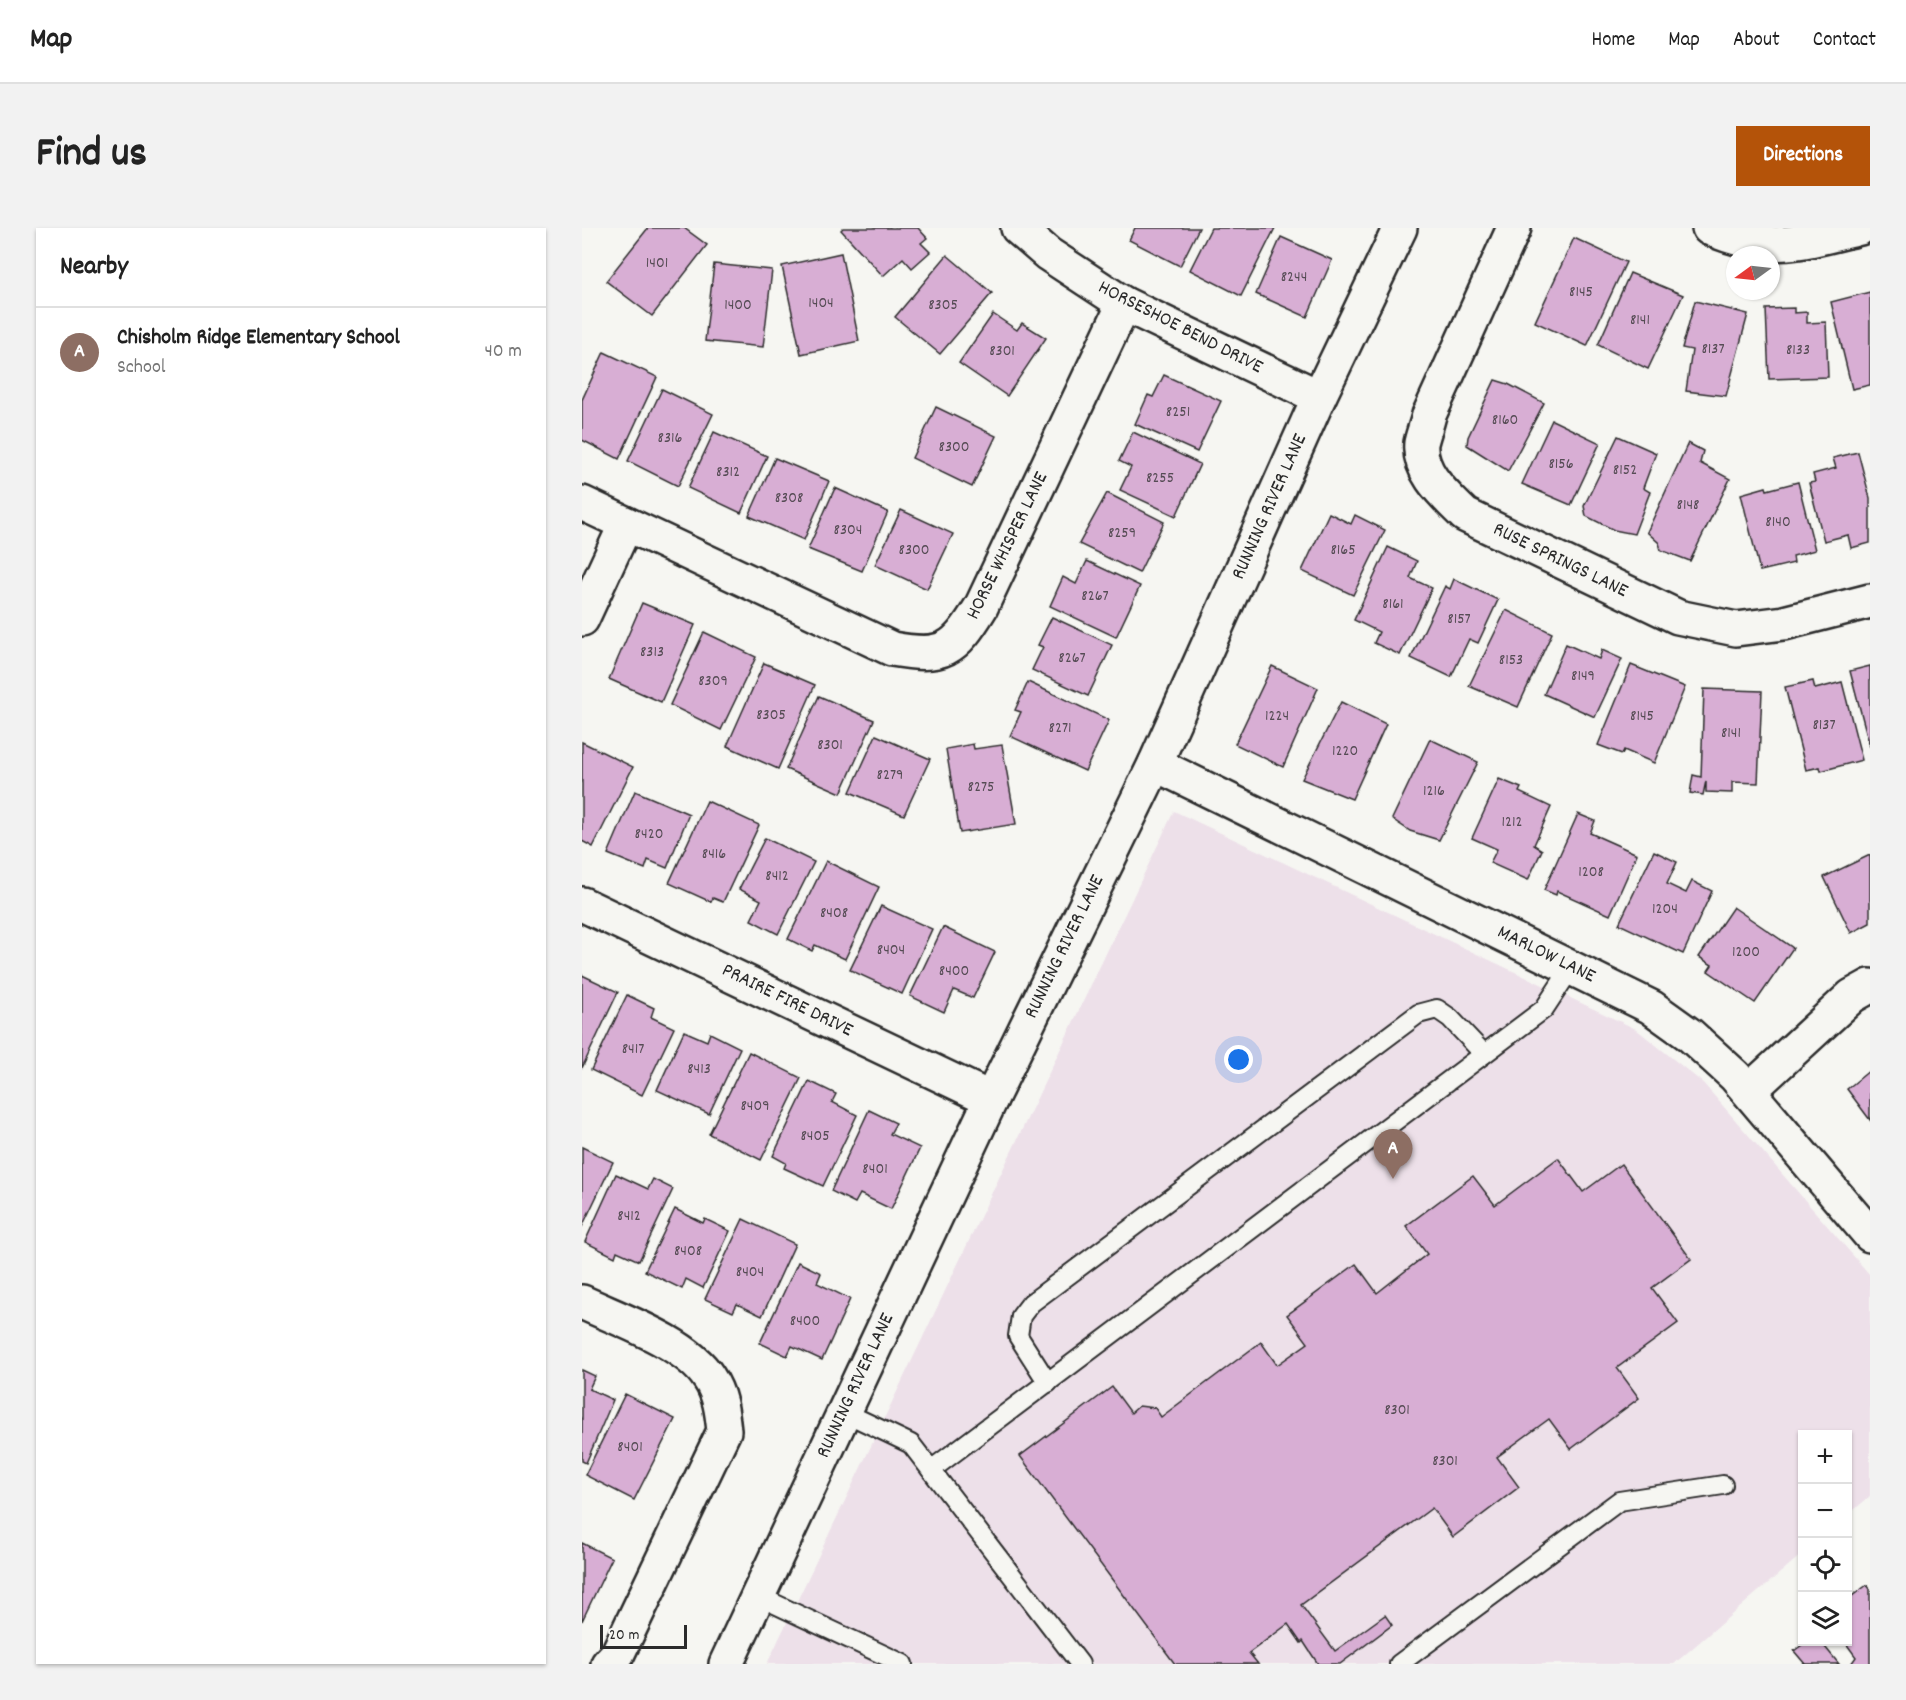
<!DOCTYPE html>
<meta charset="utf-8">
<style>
body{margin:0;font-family:Dekko,sans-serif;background:#f2f2f2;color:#222}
.controls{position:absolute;right:18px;bottom:18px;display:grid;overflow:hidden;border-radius:0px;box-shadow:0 2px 4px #0004}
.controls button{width:54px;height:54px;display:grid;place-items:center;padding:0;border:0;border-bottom:2px solid #e0e0e0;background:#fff;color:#222;font:30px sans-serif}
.compass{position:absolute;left:1144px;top:18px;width:54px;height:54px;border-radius:50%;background:#fff;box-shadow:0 2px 4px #0004;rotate:255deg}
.scale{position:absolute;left:18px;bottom:15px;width:87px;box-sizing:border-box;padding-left:6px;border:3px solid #2b2b2b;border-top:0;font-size:16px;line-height:21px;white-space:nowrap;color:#2b2b2b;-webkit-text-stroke:4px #f6f6f2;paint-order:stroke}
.you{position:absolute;left:657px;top:832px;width:21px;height:21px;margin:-15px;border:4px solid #fff;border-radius:50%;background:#1a73e8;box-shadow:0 0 0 9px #1a73e833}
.badge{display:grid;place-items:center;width:39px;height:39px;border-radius:50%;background:#b45309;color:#fff;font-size:20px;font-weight:700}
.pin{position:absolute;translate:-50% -50px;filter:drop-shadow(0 2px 3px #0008)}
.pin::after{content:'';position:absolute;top:32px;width:21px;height:18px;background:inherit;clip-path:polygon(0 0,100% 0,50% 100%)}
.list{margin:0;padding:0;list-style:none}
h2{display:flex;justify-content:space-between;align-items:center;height:78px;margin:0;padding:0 24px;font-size:26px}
h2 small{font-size:20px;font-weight:400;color:#767676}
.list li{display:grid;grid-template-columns:39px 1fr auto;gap:18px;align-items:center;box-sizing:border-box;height:90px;padding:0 24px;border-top:2px solid #e0e0e0}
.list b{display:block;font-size:22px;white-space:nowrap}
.list p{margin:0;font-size:20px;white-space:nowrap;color:#767676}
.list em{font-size:20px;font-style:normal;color:#767676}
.icon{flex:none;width:33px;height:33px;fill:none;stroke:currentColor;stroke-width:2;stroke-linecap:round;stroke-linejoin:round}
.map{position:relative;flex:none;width:1288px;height:1436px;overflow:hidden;border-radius:0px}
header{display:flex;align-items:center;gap:36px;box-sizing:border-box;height:84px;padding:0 30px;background:#fff;border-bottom:2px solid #e0e0e0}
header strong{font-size:28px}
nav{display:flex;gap:33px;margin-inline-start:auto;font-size:21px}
.intro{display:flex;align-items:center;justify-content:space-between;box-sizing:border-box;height:144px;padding:0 36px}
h1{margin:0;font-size:42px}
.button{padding:15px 27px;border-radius:0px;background:#b45309;color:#fff;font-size:21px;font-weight:700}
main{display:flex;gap:36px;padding:0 36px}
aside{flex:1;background:#fff;border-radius:0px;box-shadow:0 2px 4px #0004}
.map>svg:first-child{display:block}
</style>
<header>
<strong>Map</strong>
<nav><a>Home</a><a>Map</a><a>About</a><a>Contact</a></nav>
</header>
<div class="intro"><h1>Find us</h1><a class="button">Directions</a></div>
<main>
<aside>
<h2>Nearby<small></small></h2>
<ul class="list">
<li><span class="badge" style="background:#8d6e63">A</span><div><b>Chisholm Ridge Elementary School</b><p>School</p></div><em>40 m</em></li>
</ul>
</aside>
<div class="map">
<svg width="1288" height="1436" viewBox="0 0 1288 1436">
<rect width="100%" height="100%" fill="#f6f6f2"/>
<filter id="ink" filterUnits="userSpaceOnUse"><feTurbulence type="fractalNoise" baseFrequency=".0167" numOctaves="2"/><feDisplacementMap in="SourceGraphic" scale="12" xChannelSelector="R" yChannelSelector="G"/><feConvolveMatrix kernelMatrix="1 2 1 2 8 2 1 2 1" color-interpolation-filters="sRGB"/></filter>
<g filter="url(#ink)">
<polygon fill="#ede0e9" points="592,583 1054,801 1121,855 1288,1047 1288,1268 1266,1287 1266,1206 1220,1206 1220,1326 1092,1436 185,1436"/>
<g fill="#d8aed4" stroke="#2b2b2b" stroke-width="1.5">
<polygon points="66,0 102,0 125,17 70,88 24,53"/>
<polygon points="261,0 336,0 345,10 339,15 348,24 330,40 321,30 301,48 259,2"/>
<polygon points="553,0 617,0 598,38 547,12"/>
<polygon points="629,0 693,0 659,68 608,42"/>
<polygon points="699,9 750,32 725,89 674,66"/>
<polygon points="992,10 1044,34 1005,118 953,94"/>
<polygon points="259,25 277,113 219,126 200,38"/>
<polygon points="365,27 410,65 358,126 313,89"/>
<polygon points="132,36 190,42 181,119 123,113"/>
<polygon points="1048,45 1101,67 1066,141 1016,117"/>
<polygon points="1288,64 1288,157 1270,161 1249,74"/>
<polygon points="1113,73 1166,86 1144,168 1104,163 1110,122 1100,120"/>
<polygon points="1212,80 1212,85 1225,84 1225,95 1244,94 1246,149 1187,151 1184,81"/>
<polygon points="411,86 435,102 440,95 464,110 425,168 377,135"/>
<polygon points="22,124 75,149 37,231 0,212 0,172"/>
<polygon points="582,147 639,173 615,224 553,196 566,167 571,169"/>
<polygon points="913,152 926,156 962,175 926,243 885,217 886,209"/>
<polygon points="80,161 131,186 96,258 46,233"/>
<polygon points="354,179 414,208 390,259 330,230"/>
<polygon points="970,192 1018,215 989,277 940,256"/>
<polygon points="132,204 185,228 159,285 106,260"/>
<polygon points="551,204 618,236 594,288 538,262 549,239 537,233"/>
<polygon points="1036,208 1074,225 1061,260 1068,264 1052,306 1032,302 1004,288 1002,278"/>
<polygon points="1106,215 1121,223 1118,235 1148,251 1108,333 1079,322 1077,315 1065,304"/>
<polygon points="1276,224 1288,270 1288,315 1269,320 1266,307 1242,313 1227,255 1233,254 1231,246 1254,240 1251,230"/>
<polygon points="193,230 247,253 222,312 167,288"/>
<polygon points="1216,254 1233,322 1211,328 1212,335 1178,343 1159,266 1184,259 1185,262"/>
<polygon points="253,260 306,284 280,343 226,321"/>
<polygon points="525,265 582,294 557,345 497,316"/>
<polygon points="319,282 371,306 345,361 293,337"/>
<polygon points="747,285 769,296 773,287 803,302 771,367 720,343"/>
<polygon points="806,319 835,333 828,350 850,360 818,427 792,415 797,404 772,392"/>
<polygon points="505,333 558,358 534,409 468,378 481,349 494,356"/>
<polygon points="872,351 916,372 896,415 887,411 869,449 829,430 863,358 868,361"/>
<polygon points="60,375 113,397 79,474 27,451"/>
<polygon points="924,382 970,405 936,479 887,458"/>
<polygon points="470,389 530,417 506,468 450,442 461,419 456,417"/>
<polygon points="122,404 174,429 139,502 88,477"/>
<polygon points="984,416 1017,431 1020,422 1040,431 1013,489 962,466"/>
<polygon points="182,435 233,457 196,541 145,518"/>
<polygon points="1049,437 1103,459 1072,535 1042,522 1040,526 1016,517"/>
<polygon points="690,438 736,460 701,539 653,516"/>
<polygon points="1288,438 1288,519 1268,443"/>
<polygon points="1231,453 1233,461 1260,454 1280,532 1239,543 1238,539 1224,542 1203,459"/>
<polygon points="446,454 527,492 503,543 428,508 439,484 433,482"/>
<polygon points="1122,461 1180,463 1176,555 1150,554 1150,565 1124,564 1124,553 1121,567 1108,565 1111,547 1119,549"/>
<polygon points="237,468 292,492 259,565 204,541"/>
<polygon points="759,474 804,496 770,571 720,551"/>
<polygon points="294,507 348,531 322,587 268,564"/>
<polygon points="848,511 896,534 857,612 828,603 810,591"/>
<polygon points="0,514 51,539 11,619 0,613"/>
<polygon points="391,516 392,521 420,517 434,596 378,605 364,521"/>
<polygon points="917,551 939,560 937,564 969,579 952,617 960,622 946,652 908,635 915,621 890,610"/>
<polygon points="53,563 107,586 85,640 66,632 63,641 26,626"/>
<polygon points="125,573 177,597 141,674 131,670 129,674 87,655"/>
<polygon points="996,586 1013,593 1008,605 1055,626 1028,687 975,663 974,667 962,662"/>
<polygon points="183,610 232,634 196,706 169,692 179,672 157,661"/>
<polygon points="1072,623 1095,634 1085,656 1104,665 1110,653 1130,663 1101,726 1037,696"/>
<polygon points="1288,627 1288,695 1269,705 1242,649"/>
<polygon points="244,633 297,659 263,731 233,717 230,723 206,711"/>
<polygon points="299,678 350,701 320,766 268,742"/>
<polygon points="1151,679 1211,720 1173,775 1126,743 1130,737 1117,729"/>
<polygon points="361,699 413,724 391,770 372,762 362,784 328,768"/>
<polygon points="0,747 36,764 0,840"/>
<polygon points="45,767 72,780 69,789 92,800 60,867 9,842"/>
<polygon points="102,803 125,813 128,805 158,820 127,886 75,862"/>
<polygon points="167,824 219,850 179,932 127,906"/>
<polygon points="1288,842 1288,892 1265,861"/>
<polygon points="227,853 254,866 250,874 275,887 241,958 202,940 204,935 191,928"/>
<polygon points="287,882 314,895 308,906 338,920 309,981 278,966 273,975 249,963"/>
<polygon points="0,919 31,934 0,999"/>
<polygon points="976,930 1001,964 1039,936 1109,1031 1070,1060 1096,1095 1035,1140 1057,1170 989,1221 967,1191 915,1229 937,1259 871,1309 850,1280 719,1377 753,1423 803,1387 810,1397 758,1436 736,1436 721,1413 719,1415 706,1396 667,1425 676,1436 593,1436 438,1228 530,1159 549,1185 557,1178 573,1180 579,1189 679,1114 695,1137 726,1115 705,1087 774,1036 795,1065 845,1026 824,998 891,948 913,977"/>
<polygon points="34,946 66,961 71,951 91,961 57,1033 35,1023 33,1029 3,1014"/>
<polygon points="93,981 121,995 123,991 148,1003 121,1060 104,1051 100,1061 63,1043"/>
<polygon points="161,991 213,1016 180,1088 155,1076 151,1084 123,1071"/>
<polygon points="216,1034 239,1045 235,1055 268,1071 240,1132 210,1118 205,1128 178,1115"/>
<polygon points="0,1142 13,1148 7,1161 31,1172 4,1235 0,1233"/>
<polygon points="43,1166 93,1191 52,1272 3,1247"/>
<polygon points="0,1315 30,1330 0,1393"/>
<polygon points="1285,1357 1288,1361 1288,1436 1269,1436 1274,1429 1263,1414 1266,1414 1266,1371"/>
<polygon points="1224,1414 1239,1414 1257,1436 1223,1436 1212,1423"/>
</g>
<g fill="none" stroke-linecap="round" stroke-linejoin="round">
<g stroke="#2b2b2b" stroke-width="22">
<g id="lane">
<polyline points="466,1155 436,1108 439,1088 449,1075 836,786 855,781 868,790 902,826"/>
<polyline points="262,1184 329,1216 498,1436"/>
<polyline points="349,1242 962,781 989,740"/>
<polyline points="176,1368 321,1436"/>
<polyline points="817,1436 1037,1273 1141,1257"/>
</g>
</g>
<g stroke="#2b2b2b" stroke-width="38">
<g id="street">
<polyline points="436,0 466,26 542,76 737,169"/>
<path d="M 932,0 L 847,187 C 845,196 841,206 839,215 C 836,245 864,268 883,287 L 1096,389 L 1154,401 L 1202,395 L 1288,373"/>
<path d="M 1127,0 C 1187,26 1218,15 1278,0"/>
<path d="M 0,275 L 310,421 C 362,430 372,423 399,379 L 542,76"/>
<polyline points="0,391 44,296"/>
<polyline points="573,536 1069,779 1108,807 1153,848 1288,1007"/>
<polyline points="0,676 409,871"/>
<polyline points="1167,863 1270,768 1288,758"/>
<path d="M 0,1074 C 38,1092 104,1114 127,1150 C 138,1166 140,1184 142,1203 L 36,1425 L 26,1436"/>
</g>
</g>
<g stroke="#2b2b2b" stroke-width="38">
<polyline id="secondary" points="144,1436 409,871 573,536 737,169 818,0"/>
</g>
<use href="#lane" stroke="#f6f6f2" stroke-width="18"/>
<use href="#street" stroke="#f6f6f2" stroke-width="33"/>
<use href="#secondary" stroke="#f6f6f2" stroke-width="33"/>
</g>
</g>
<g text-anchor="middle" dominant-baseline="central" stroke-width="6" stroke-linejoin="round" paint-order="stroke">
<g font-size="16" fill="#564c55">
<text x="75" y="35">1401</text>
<text x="712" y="49">8244</text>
<text x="999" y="64">8145</text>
<text x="239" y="75">1404</text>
<text x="156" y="77">1400</text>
<text x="361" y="77">8305</text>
<text x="1058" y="92">8141</text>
<text x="1131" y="121">8137</text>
<text x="1216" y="122">8133</text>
<text x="420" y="123">8301</text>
<text x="596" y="184">8251</text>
<text x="923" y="192">8160</text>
<text x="88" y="210">8316</text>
<text x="372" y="219">8300</text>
<text x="979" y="236">8156</text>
<text x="1043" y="242">8152</text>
<text x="146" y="244">8312</text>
<text x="578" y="250">8255</text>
<text x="207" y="270">8308</text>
<text x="1106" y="277">8148</text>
<text x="1196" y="294">8140</text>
<text x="266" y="302">8304</text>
<text x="540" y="305">8259</text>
<text x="332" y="322">8300</text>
<text x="761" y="322">8165</text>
<text x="513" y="368">8267</text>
<text x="811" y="376">8161</text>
<text x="877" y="391">8157</text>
<text x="70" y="424">8313</text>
<text x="490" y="430">8267</text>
<text x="929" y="432">8153</text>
<text x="1001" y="448">8149</text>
<text x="131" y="453">8309</text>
<text x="189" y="487">8305</text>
<text x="695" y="488">1224</text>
<text x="1060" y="488">8145</text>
<text x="1242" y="497">8137</text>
<text x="478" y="500">8271</text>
<text x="1149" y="505">8141</text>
<text x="248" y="517">8301</text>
<text x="763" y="523">1220</text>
<text x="308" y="547">8279</text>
<text x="399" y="559">8275</text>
<text x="852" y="563">1216</text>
<text x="930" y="594">1212</text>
<text x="67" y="606">8420</text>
<text x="132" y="626">8416</text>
<text x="1009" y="644">1208</text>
<text x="195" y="648">8412</text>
<text x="1083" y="681">1204</text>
<text x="252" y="685">8408</text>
<text x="309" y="722">8404</text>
<text x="1164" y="724">1200</text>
<text x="372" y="743">8400</text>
<text x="51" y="821">8417</text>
<text x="117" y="841">8413</text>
<text x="173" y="878">8409</text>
<text x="233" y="908">8405</text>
<text x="293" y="941">8401</text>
<text x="47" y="988">8412</text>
<text x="106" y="1023">8408</text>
<text x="168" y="1044">8404</text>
<text x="223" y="1093">8400</text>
<text x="815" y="1182">8301</text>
<text x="48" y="1219">8401</text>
<text x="863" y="1233">8301</text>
</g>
<g font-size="20" fill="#2b2b2b" stroke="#f6f6f2">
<text transform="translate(598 100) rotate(27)">HORSESHOE BEND DRIVE</text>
<text transform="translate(688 279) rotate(-66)">RUNNING RIVER LANE</text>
<text transform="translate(426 318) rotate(-64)">HORSE WHISPER LANE</text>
<text transform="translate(978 333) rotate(26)">RUSE SPRINGS LANE</text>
<text transform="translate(483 719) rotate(-64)">RUNNING RIVER LANE</text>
<text transform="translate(964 727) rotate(26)">MARLOW LANE</text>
<text transform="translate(205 773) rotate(26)">PRAIRE FIRE DRIVE</text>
<text transform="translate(274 1158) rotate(-65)">RUNNING RIVER LANE</text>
</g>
</g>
</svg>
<div class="controls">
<button>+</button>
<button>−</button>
<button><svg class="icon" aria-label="locate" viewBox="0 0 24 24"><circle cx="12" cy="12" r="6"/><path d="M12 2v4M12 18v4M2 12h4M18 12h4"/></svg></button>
<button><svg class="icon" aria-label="layers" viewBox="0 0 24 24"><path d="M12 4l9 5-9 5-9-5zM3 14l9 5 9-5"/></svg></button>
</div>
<svg class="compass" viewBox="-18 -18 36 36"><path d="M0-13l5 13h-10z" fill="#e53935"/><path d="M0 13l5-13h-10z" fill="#767676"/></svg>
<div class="scale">20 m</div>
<div class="you"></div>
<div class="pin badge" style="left:811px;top:951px;background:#8d6e63">A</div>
</div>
</main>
